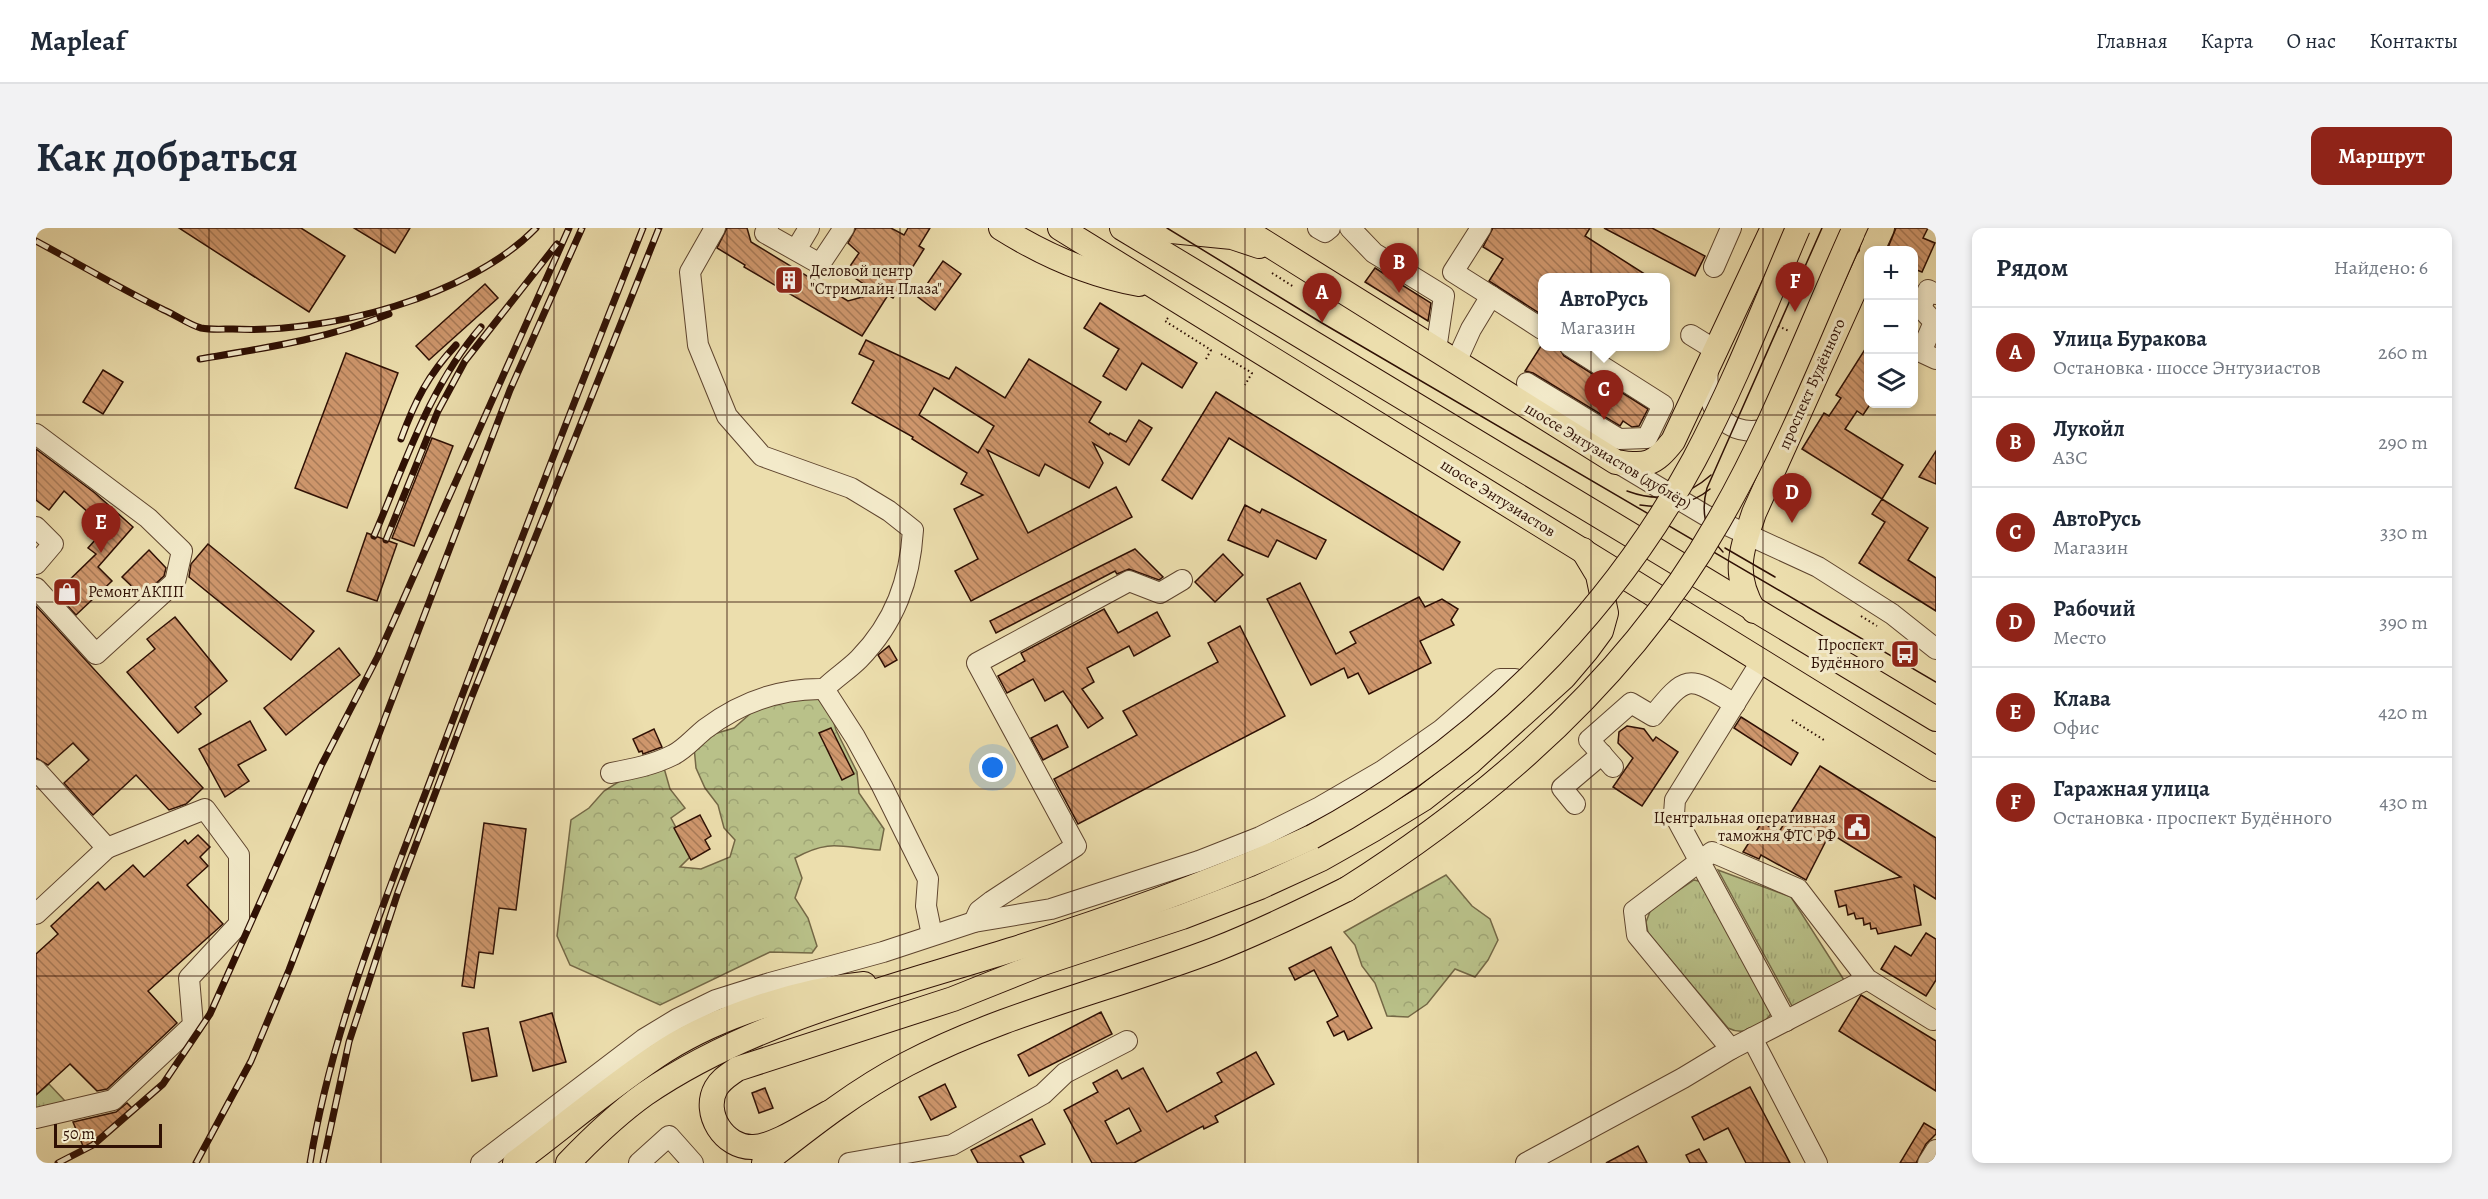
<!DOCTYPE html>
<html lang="ru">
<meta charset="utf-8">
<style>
body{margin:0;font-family:Alegreya,serif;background:#f2f2f3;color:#1f2937}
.controls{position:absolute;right:18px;top:18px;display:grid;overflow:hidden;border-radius:12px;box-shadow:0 3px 9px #0003}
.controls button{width:54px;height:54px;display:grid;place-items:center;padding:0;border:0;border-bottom:2px solid #e0e1e3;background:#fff;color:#1f2937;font:30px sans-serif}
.scale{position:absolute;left:18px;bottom:15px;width:108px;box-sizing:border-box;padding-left:6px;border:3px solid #2f1004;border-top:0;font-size:16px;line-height:21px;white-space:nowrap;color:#2f1004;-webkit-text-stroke:4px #f3eaca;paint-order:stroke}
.you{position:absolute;left:957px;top:540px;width:21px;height:21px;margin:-15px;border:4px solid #fff;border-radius:50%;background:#1a73e8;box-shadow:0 0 0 9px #1a73e833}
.badge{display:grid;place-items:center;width:39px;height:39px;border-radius:50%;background:#8f2418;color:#fff;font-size:20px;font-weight:700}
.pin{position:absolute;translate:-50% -50px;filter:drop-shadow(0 2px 3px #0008)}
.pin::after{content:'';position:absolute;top:32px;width:21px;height:18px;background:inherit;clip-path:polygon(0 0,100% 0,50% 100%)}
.popup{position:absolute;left:1502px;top:45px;width:132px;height:78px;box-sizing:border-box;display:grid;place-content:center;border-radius:12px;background:#fff;filter:drop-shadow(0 2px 4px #0005);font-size:20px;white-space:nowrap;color:#747a83}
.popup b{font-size:22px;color:#1f2937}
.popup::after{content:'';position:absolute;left:50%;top:100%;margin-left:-12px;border:12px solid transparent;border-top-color:#fff}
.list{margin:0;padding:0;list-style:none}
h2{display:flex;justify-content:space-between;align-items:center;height:78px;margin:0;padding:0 24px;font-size:26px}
h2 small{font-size:20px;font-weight:400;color:#747a83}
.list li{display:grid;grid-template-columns:39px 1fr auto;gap:18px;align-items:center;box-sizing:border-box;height:90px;padding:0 24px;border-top:2px solid #e0e1e3}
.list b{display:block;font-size:22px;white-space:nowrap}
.list p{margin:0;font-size:20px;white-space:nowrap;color:#747a83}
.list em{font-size:20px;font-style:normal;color:#747a83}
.icon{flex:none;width:33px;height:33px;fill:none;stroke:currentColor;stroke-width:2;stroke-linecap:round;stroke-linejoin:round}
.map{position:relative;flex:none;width:1900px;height:935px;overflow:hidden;border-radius:12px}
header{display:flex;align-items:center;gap:36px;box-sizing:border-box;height:84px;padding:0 30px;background:#fff;border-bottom:2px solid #e0e1e3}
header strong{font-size:28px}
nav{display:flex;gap:33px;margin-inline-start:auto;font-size:21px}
.intro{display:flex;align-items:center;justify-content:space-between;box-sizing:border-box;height:144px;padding:0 36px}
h1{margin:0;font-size:42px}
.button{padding:15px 27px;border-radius:12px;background:#8f2418;color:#fff;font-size:21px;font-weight:700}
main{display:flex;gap:36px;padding:0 36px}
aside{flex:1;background:#fff;border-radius:12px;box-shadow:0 3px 9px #0003}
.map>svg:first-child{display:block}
</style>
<header>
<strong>Mapleaf</strong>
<nav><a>Главная</a><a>Карта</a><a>О нас</a><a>Контакты</a></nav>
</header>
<div class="intro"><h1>Как добраться</h1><a class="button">Маршрут</a></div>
<main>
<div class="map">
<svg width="1900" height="935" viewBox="0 0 1900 935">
<defs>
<pattern id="grass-tufts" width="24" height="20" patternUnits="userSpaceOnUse" patternTransform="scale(1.5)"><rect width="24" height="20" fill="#b9c189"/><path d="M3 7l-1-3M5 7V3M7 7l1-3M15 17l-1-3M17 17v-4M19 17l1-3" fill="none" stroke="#9fa575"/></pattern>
<pattern id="forest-crowns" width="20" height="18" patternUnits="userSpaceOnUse" patternTransform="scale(1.5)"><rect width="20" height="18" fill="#b9c189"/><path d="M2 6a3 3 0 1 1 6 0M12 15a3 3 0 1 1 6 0" fill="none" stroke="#9fa575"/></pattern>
<pattern id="building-back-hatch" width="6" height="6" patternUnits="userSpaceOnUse" patternTransform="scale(1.5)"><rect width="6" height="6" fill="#cf976d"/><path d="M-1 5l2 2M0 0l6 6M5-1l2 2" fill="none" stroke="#a87a57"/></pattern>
</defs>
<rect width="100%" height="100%" fill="#ecdead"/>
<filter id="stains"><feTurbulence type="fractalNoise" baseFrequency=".00333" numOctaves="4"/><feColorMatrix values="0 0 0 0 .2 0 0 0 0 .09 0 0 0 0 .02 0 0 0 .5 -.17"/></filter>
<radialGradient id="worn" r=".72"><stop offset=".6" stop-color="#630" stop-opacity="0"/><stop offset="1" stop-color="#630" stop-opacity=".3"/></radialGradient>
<g fill="url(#grass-tufts)" stroke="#746846" stroke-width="1.5">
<polygon points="1682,642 1755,669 1808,752 1756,778"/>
<path d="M 1658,652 L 1667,654 L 1737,783 C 1727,798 1709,809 1692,800 L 1612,705 L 1610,694 L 1615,681 Z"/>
<polygon points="13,856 29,873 0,884 0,867"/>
</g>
<g fill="url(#forest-crowns)" stroke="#746846" stroke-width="1.5">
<path d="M 777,467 L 794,481 L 800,502 L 821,544 L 823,565 L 848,601 L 844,622 C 806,620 795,610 759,630 L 766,650 L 759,670 L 772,690 L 781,718 L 776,725 L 734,724 L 624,777 L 534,737 L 521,708 L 535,592 L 553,580 L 568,563 L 587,551 L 628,540 L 634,561 L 649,580 L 635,590 L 655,628 L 644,639 L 665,641 L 694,629 L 699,612 L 688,600 L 682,577 L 669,560 L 660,540 L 658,519 L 678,506 L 698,500 L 732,470 Z"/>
<polygon points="1410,647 1436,678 1454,691 1462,712 1452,732 1439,749 1419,741 1391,776 1372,789 1351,788 1339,755 1326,738 1319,717 1308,704"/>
</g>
<g fill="url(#building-back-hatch)" stroke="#2f1004" stroke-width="1.5" fill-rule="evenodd">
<polygon points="143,0 265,0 309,28 273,84"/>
<polygon points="318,0 374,0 359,25"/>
<polygon points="691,0 711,0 715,14 812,73 841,65 810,44 823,25 812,15 820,0 855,0 868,7 872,0 894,0 883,18 888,21 857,70 852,67 826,108 708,39 709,37 681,20"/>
<polygon points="1457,0 1554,0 1549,8 1615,50 1506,50 1506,87 1453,53 1467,31 1447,19"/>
<polygon points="1568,0 1616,0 1669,28 1659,48"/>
<polygon points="1860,0 1892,0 1887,10 1899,15 1886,44 1878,41 1878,22 1851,22"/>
<polygon points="907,33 925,46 899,82 882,69"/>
<polygon points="1339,40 1395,75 1392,93 1329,54"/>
<polygon points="449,56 462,70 393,132 380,118"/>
<polygon points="1064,75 1161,135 1146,160 1106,135 1090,162 1067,148 1083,121 1048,100"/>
<path d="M 830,112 L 913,151 L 920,139 L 969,170 L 993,131 L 1065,174 L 1053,194 L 1073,207 L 1074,205 L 1090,214 L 1103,192 L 1116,200 L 1093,237 L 1057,215 L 1067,235 L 1053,260 L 1009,236 L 1003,248 L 951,222 L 992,305 L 1080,259 L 1096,289 L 935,373 L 919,343 L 942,331 L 918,281 L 947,267 L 925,256 L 931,245 L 876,211 L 877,209 L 816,175 L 838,133 L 823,126 ZM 898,160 L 958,198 L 942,225 L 883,187 Z"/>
<polygon points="1833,115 1833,178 1827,187 1821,183 1809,201 1867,237 1846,271 1766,221 1788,185 1793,188 1805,170 1800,167"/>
<polygon points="1505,118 1522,118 1528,128 1612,181 1603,198 1596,199 1587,193 1584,198 1497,145 1489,143"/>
<polygon points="310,125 362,145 311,280 259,260"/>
<polygon points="67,142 87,154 67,186 47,174"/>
<polygon points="1180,164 1424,314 1407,342 1193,210 1156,271 1126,252"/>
<polygon points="396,210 417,218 378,318 356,310"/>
<polygon points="0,221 59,265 97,299 62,339 76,353 40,387 20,365 60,326 52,320 70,300 28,263 13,282 0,272"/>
<polygon points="1900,223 1900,256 1883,249"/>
<polygon points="1846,271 1892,300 1872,332 1900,350 1900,383 1823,335 1849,294 1836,286"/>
<polygon points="1209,277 1224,285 1226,281 1290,312 1280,331 1241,312 1232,329 1192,312"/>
<polygon points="331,305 361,316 341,373 311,363"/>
<polygon points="172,316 278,403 255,432 153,349 155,336"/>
<polygon points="1099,321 1127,349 1123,352 1093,341 1081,346 1079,343 960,405 954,393"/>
<polygon points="113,322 130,340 128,348 106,368 86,349"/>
<polygon points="1187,326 1207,347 1179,374 1159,354"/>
<polygon points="1264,355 1300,426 1320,415 1314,404 1383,369 1389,379 1406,371 1422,381 1415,392 1418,397 1384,413 1395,435 1333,466 1322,445 1312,450 1308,440 1275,457 1231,371"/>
<polygon points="0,378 167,560 150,576 133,582 100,547 57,587 28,555 53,532 37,515 12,537 0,530"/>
<polygon points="1068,381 1082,405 1121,384 1134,408 1098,428 1093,418 1051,440 1058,454 1046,461 1067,490 1052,500 1027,463 1009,473 997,451 971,465 962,448 989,433 985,425"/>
<polygon points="139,389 191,453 159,479 165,486 142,505 91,444 119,421 111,411"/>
<polygon points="1204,398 1249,488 1042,596 1018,551 1101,507 1087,483 1182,434 1172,415"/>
<polygon points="853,418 861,432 849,439 842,427"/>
<polygon points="303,420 324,447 250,507 228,480"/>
<polygon points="1705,489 1762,525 1755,537 1698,500"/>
<polygon points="214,493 230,522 202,537 213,553 189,569 163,521"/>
<polygon points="1021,497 1032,519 1007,532 995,510"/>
<polygon points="1591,498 1608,501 1617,513 1620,509 1642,524 1606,578 1577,559 1597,530 1582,515 1583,504"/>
<polygon points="795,500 818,546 806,552 783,505"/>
<polygon points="618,501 626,519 607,526 606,523 603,524 597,511"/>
<polygon points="1784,538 1900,610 1900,671 1878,657 1885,697 1842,706 1840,700 1835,701 1834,695 1828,697 1827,690 1820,691 1818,685 1812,687 1810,677 1803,679 1799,663 1865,649 1794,605 1770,652 1725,627 1723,631 1707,624 1726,594 1743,604"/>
<polygon points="664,587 675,608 669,612 674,621 655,632 638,600"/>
<polygon points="448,595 490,601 480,682 463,680 457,726 443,724 438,760 426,758"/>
<polygon points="162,607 174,619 164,629 172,638 151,657 187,696 112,763 141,795 71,861 61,863 34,836 0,867 0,726 22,706 15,698 62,654 69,662 97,637 108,649 149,612 152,616"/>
<polygon points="1890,705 1900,711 1900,752 1890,768 1845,741 1859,718 1875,728"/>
<polygon points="1295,719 1336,800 1312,812 1308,803 1298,808 1291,794 1302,788 1278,742 1259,752 1253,740"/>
<polygon points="1825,767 1900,813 1900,863 1803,803"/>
<polygon points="1065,784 1076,806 993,848 982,827"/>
<polygon points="516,785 530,834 497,843 484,794"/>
<polygon points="452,800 461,848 436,853 427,805"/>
<path d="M 1220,824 L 1238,856 L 1179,888 L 1182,894 L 1168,901 L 1167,898 L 1098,935 L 1056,935 L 1028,882 L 1062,864 L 1057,855 L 1081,842 L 1086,851 L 1107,840 L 1131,884 L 1186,854 L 1181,845 ZM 1093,880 L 1105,903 L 1081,916 L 1069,893 Z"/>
<polygon points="909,856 920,879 895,892 883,869"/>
<polygon points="1714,859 1754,935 1710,935 1692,900 1668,912 1656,889"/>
<polygon points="729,860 737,880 723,885 716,865"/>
<polygon points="91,875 96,880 82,893 53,918 47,918 37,894 80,884"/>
<polygon points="996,891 1009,916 984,928 988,935 942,935 935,922"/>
<polygon points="1888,895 1900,902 1900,906 1890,916 1880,935 1864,935"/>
<polygon points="1602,918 1611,935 1570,935"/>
<polygon points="1663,921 1671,935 1654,935 1650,927"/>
</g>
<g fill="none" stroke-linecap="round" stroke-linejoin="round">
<g stroke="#5e442e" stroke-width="22">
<g id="minor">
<polyline points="732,0 729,5 784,36 808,0"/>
<polyline points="1282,0 1289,4 1294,0"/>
<polyline points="1314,0 1338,25 1408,68 1400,122"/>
<polyline points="1445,0 1417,44 1455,68"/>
<polyline points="761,20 773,0"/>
<polyline points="1678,39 1695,0"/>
<polyline points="1878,77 1885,80 1898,94 1885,124 1900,131"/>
<polyline points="1885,80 1892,62 1900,66"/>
<polyline points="1655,107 1681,123"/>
<polyline points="1420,134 1435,101 1455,68 1506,101"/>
<path d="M 1672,141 C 1667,186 1697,216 1742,197"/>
<polyline points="1491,155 1583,211 1611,210 1627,177 1534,118"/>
<polyline points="0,206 112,290 146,323 139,354 60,426 0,360"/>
<polyline points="1582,235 1669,287 1782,339 1856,386 1900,421"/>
<polyline points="0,299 17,316 0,336"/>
<polyline points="1726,432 1639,572 1638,586 1750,793"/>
<polyline points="788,461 819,509 846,558 892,651 890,678 896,707"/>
<path d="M 1577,539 L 1553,512 L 1595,475 L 1617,488 C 1652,444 1653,449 1699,476"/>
<polyline points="0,542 71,620 169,581 203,627 203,696 153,750 157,797 77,872 0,890"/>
<path d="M 575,545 C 597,541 617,537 637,527 C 648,522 659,509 669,501 C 705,474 743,460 788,461 C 799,450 812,442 823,431 C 859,394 874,352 877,302 L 853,283 L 815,260 L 726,228 L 691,188 L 662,117 L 654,44 L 679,0"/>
<polyline points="1539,576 1526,560 1566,526"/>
<polyline points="0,686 71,620"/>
<polyline points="938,694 943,683 956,673 1040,618 941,435 1093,353 1124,365 1146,352"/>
<polyline points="1831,751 1762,661 1676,624 1598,683 1601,707 1695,821 1831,751 1897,792"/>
<polyline points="1716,810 1781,935"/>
<polyline points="445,935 608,811 641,791 680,772 734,755 847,724 938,694 1015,681 1163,633 1224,609 1284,579 1346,543 1405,502 1464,451 1479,451 1496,464"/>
<polyline points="603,935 633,908 657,935"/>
<polyline points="813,935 916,917 1007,866 1029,845 1091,813"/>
<polyline points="1490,935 1647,850 1695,821"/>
<polyline points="1892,935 1900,922"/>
</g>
</g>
<g stroke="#2f1004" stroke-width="26">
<g id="major">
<path d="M 965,0 C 1008,27 1053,47 1103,56"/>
<polyline points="1024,0 1900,541"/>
<polyline points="1086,0 1900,491"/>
<polyline points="1105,0 1196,9 1223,18"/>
<path d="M 1206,0 L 1580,234 C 1610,239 1618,237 1637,213 L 1737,0"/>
<polyline points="1836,22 1846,0"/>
<path d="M 1718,383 C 1696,345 1705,324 1718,285 L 1832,32"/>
<path d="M 792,885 C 773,895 738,919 717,919 C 688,920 666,885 680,860 C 685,851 693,847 701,841 L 917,771 L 1007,735 L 1146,689 L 1224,659 L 1285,631 L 1338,601 L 1387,571 L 1433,535 L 1528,449 L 1551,422 L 1565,403 L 1570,385 L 1562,347 L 1547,322"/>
<path d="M 479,935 C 529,898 577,856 630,822 C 684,788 765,762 828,756"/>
<path d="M 532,935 C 556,910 581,886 609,866 C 715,793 854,760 975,722 C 1077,690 1179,654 1276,609"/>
<path d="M 728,935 C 774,899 819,863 871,836 C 968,785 1076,761 1178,722 C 1224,704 1267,683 1311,661"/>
</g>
</g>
<g stroke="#2f1004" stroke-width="2" stroke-dasharray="1.5 3" stroke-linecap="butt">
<polyline points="1236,45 1258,59"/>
<polyline points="1132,90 1129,93 1175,122 1169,133"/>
<polyline points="1742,98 1753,103"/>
<polyline points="1185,126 1216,145 1209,157"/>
<polyline points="1825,388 1841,398"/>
<polyline points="1756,492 1788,512"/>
</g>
<use href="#minor" stroke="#f3eaca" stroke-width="20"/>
<use href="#major" stroke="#ecdead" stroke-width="24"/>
<g stroke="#2f1004" stroke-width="1.5">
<polyline points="1131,0 1286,95 1900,454"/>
<path d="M 1591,263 C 1624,275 1649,270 1675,247"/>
<path d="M 1604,277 C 1628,281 1655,277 1674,261"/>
<polyline points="1689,320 1739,349"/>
<path d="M 1687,324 C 1670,306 1664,285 1671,260 L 1786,0"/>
</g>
<g stroke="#2f1004" stroke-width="7">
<g id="rail">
<path d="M 0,13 C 43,36 85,61 128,82 C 140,87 153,97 165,100 C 175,102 187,101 197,101 C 291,106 433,69 500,0"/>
<path d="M 164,131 C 229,120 291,111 353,86"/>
<path d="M 365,211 C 379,173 392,147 420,117"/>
<path d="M 338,308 C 369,236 393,159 445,99"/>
<polyline points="350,312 402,183 429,133 521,16"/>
<polyline points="22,935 57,917 127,856 174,786 285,538 342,428 533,0"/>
<polyline points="160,935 215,833 253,742 474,162 546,0"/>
<path d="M 274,935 C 296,800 349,673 397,545 C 465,363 535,181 607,0"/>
<polyline points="287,935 313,814 362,664 434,473 623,0"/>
</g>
</g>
<use href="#rail" stroke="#f3eaca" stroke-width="4.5" stroke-dasharray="14" stroke-linecap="butt"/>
<g stroke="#2f1004" stroke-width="26" stroke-linecap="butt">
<g id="major-bridge">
<path d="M 1276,609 C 1437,523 1571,392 1658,232 C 1698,157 1729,77 1762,0"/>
<path d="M 1311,661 C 1459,567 1594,449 1682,294 C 1735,203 1773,102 1816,6"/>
</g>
</g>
<use href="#major-bridge" stroke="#ecdead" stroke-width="24"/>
</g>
<path fill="none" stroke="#2f1004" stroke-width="1.5" stroke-opacity="0.55" d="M 173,0 L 173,935M 345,0 L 345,935M 518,0 L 518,935M 691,0 L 691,935M 864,0 L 864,935M 1036,0 L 1036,935M 1209,0 L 1209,935M 1382,0 L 1382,935M 1555,0 L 1555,935M 1727,0 L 1727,935M 0,187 L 1900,187M 0,374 L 1900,374M 0,561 L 1900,561M 0,748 L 1900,748"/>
<defs>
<g id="building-square" transform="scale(1.5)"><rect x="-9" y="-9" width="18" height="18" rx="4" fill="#8f2418" stroke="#f3eaca"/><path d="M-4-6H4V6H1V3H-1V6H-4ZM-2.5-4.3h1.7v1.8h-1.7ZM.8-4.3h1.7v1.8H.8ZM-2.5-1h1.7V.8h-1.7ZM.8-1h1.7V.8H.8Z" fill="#fff"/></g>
<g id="shop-square" transform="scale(1.5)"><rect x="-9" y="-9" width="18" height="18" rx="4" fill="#8f2418" stroke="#f3eaca"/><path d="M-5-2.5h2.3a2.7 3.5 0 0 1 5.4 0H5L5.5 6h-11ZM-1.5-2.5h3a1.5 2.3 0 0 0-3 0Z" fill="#fff"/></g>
<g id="bus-square" transform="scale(1.5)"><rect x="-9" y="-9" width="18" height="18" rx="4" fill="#8f2418" stroke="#f3eaca"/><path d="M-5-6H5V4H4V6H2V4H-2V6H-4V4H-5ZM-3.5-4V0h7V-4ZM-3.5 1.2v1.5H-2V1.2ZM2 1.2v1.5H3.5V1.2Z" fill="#fff"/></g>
<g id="civic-square" transform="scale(1.5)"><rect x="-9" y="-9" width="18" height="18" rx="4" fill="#8f2418" stroke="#f3eaca"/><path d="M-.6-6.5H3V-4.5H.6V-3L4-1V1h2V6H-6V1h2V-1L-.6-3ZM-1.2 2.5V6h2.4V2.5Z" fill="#fff"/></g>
</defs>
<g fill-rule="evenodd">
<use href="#building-square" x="753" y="52"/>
<use href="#shop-square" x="31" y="364"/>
<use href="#bus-square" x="1869" y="426"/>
<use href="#civic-square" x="1821" y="599"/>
</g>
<g text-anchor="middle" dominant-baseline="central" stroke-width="6" stroke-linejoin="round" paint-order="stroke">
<g font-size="16" fill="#2f1004" stroke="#f3eaca" text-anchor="start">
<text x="774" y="43">Деловой центр<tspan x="774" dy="18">"Стримлайн Плаза"</tspan></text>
<text x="52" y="364">Ремонт АКПП</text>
<text x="1848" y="417" text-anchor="end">Проспект<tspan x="1848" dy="18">Будённого</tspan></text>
<text x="1800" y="590" text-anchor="end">Центральная оперативная<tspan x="1800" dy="18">таможня ФТС РФ</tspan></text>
</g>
<g font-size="16" fill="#2f1004" stroke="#f3eaca">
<text transform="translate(1776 156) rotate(-66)">проспект Будённого</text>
<text transform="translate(1572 228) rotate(31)">шоссе Энтузиастов (дублёр)</text>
<text transform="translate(1462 270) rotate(32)">шоссе Энтузиастов</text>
</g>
</g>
<rect width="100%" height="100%" filter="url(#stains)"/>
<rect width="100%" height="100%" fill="url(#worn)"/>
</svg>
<div class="controls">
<button>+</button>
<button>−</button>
<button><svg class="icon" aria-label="layers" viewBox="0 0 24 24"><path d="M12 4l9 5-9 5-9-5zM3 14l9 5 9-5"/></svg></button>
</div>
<div class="scale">50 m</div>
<div class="you"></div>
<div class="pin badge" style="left:1286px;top:95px">A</div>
<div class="pin badge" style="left:1363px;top:65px">B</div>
<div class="pin badge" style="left:1568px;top:192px">C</div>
<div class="popup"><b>АвтоРусь</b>Магазин</div>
<div class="pin badge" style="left:1756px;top:295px">D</div>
<div class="pin badge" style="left:65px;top:325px">E</div>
<div class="pin badge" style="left:1759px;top:84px">F</div>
</div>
<aside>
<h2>Рядом<small>Найдено: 6</small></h2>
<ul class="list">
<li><span class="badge">A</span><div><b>Улица Буракова</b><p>Остановка · шоссе Энтузиастов</p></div><em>260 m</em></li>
<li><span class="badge">B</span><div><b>Лукойл</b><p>АЗС</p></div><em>290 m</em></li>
<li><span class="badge">C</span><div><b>АвтоРусь</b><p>Магазин</p></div><em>330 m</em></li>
<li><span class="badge">D</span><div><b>Рабочий</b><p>Место</p></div><em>390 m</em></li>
<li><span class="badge">E</span><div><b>Клава</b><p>Офис</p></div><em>420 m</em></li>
<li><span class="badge">F</span><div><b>Гаражная улица</b><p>Остановка · проспект Будённого</p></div><em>430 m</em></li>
</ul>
</aside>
</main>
